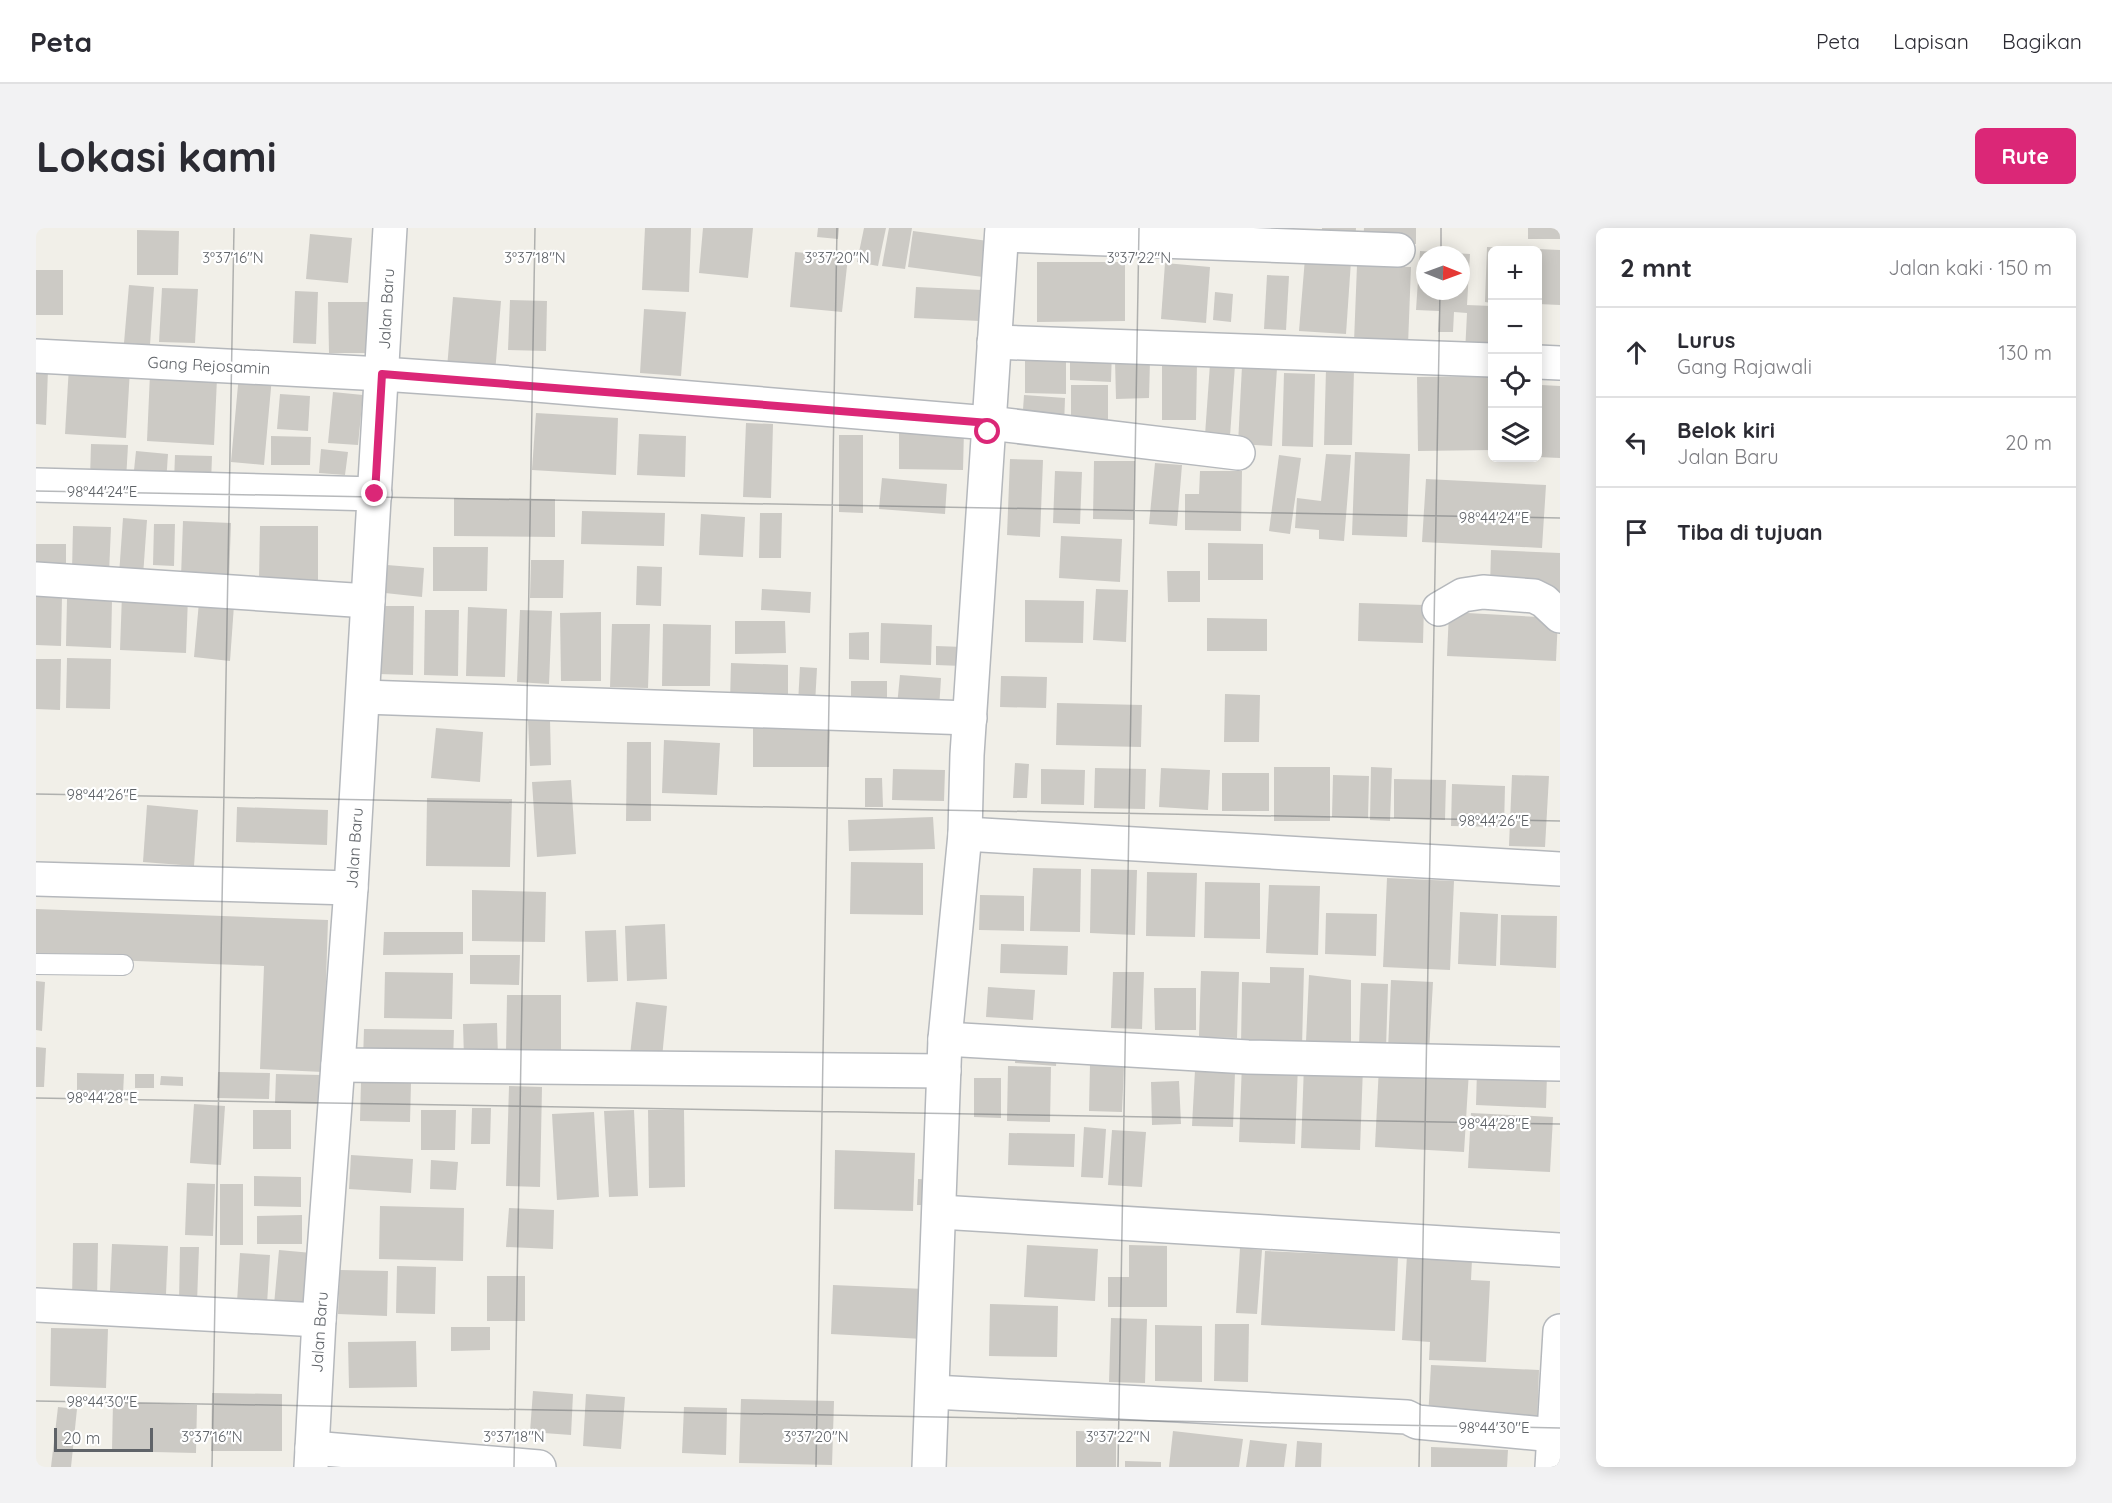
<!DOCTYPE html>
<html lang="id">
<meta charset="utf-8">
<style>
body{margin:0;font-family:Quicksand,sans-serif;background:#f2f2f3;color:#2b2b33}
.controls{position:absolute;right:18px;top:18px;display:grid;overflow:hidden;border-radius:9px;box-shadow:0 3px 15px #0003}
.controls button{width:54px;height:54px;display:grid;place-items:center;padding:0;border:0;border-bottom:2px solid #e1e1e2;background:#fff;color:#2b2b33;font:30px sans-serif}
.compass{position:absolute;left:1380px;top:18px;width:54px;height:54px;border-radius:50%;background:#fff;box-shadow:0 3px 15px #0003;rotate:91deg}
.scale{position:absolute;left:18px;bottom:15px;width:99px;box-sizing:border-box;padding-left:6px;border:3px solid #5f6368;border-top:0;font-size:16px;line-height:21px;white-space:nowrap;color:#5f6368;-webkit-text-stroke:4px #fff;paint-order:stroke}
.stop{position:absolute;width:18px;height:18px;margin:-14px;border:4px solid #db2777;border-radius:50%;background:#fff}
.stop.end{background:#db2777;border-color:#fff;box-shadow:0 2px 6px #0008}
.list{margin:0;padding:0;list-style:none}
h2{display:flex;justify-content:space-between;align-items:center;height:78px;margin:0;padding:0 24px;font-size:26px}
h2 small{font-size:20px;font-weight:400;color:#7c7c81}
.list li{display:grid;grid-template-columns:39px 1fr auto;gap:18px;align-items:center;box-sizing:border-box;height:90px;padding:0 24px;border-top:2px solid #e1e1e2}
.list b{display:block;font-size:22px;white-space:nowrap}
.list p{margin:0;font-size:20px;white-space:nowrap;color:#7c7c81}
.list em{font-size:20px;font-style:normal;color:#7c7c81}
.icon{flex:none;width:33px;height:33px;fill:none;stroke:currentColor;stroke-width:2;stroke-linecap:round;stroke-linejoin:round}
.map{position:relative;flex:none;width:1524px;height:1239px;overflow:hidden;border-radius:9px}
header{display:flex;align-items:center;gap:36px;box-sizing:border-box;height:84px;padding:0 30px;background:#fff;border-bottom:2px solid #e1e1e2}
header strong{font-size:28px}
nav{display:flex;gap:33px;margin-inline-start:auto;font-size:21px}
.intro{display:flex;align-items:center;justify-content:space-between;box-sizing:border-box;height:144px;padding:0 36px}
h1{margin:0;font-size:42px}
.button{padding:15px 27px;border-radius:9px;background:#db2777;color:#fff;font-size:21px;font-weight:700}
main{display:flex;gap:36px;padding:0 36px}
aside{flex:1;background:#fff;border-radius:9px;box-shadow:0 3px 15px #0003}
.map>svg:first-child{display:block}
</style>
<header>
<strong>Peta</strong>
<nav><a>Peta</a><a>Lapisan</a><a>Bagikan</a></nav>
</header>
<div class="intro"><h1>Lokasi kami</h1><a class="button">Rute</a></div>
<main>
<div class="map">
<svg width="1524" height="1239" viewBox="0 0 1524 1239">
<rect width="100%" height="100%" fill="#f1efe8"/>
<g fill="#cccac5" fill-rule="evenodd">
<polygon points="609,0 655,0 653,64 606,62"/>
<polygon points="667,0 717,0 712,50 663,45"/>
<polygon points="782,0 803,0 802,11 781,9"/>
<polygon points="828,0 850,0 842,38 821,34"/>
<polygon points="853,0 876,0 869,41 846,38"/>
<polygon points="1286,0 1320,0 1319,18 1286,16"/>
<polygon points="1328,0 1380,0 1380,16 1327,14"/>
<rect x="1492" y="0" width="32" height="11"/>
<polygon points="101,2 143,3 142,47 101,47"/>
<polygon points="877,3 952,13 947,49 872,39"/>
<polygon points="274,6 316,10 312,55 270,51"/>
<polygon points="1451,19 1498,21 1498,22 1456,22 1456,75 1449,74"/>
<polygon points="1502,21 1524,22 1524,77 1502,76"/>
<path d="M 1384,23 L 1434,26 L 1431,77 L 1456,78 L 1456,126 L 1429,125 L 1431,85 L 1418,84 L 1417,104 L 1402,104 L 1403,83 L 1380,82 ZM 1389,27 L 1425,27 L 1425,63 L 1389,63 Z"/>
<polygon points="759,24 812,29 806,84 754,79"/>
<polygon points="1269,30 1315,33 1310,106 1263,103"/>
<polygon points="1001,34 1089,34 1089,93 1001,94"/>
<polygon points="1129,35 1174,39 1170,95 1125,91"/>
<polygon points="1321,37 1375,39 1372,117 1318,114"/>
<rect x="0" y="42" width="27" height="45"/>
<polygon points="1231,47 1253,48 1250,102 1228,101"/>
<polygon points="93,57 118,59 114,117 88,115"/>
<polygon points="880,59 946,62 944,93 878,90"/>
<polygon points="126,60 162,61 159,115 123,114"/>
<polygon points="259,63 282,64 280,116 257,115"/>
<polygon points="1179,64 1197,66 1195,94 1177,92"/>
<polygon points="417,69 465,73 459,145 411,140"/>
<polygon points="474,72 511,73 510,123 472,122"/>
<polygon points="292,74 341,74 342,125 293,125"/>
<polygon points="608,81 650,84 645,148 604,145"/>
<polygon points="1034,120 1076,121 1075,154 1034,152"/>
<polygon points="989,126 1030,127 1030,166 989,165"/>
<polygon points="1079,132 1114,132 1113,170 1080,171"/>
<polygon points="1126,135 1161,135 1160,192 1126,192"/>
<polygon points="1174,136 1199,137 1194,208 1169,207"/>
<polygon points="33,138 94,141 90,210 29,206"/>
<polygon points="1206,138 1241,140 1236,218 1202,216"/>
<polygon points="0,141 12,141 10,197 0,196"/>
<polygon points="1290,141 1318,142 1316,217 1288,217"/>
<polygon points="1248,145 1279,146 1277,219 1246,218"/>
<polygon points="114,146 181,150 178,217 111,213"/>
<polygon points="203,146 236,149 228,237 195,234"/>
<polygon points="1456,148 1456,222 1382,223 1381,149"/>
<rect x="1035" y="157" width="37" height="42"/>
<polygon points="1505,157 1524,158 1524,230 1502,229"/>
<polygon points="297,164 327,167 322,217 292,215"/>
<polygon points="244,166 274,168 272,203 241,201"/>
<polygon points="988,167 1029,170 1028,199 986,197"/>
<polygon points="500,185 582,190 580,247 496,242"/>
<polygon points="710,195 737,196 735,270 707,269"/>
<polygon points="863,201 928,202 927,242 863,241"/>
<polygon points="603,206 650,208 649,249 601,247"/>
<polygon points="803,207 827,207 827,285 803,284"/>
<polygon points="235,208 275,209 274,237 235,237"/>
<polygon points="55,216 92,217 90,252 54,251"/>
<polygon points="285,221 312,224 309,247 283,245"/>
<polygon points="100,223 132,226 130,255 97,252"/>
<polygon points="1319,224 1374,226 1371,309 1316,307"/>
<polygon points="1290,226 1315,227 1308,313 1283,311 1283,302 1259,300 1261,270 1285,273"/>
<polygon points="139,227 176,228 175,255 138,254"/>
<polygon points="1243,227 1265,230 1254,306 1233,303"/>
<polygon points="974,231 1007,232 1004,309 971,307"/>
<polygon points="1058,233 1099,233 1098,292 1057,291"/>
<polygon points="1119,235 1146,237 1141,298 1113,296"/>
<polygon points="1019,243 1046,244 1044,296 1017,295"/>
<polygon points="1164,243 1206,243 1205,303 1149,302 1149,266 1163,266"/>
<polygon points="846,250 911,256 909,286 843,281"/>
<polygon points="1390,251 1510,257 1506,320 1386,314"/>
<polygon points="418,270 519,271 519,309 418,308"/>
<polygon points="546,283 629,285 628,318 545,316"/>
<polygon points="724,285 746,285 745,330 723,330"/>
<polygon points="665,286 709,289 707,329 663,327"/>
<polygon points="87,290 111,292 107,348 83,347"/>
<polygon points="147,293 195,295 193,351 145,349"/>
<polygon points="118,296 139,296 138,338 117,337"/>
<polygon points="37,298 75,299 73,345 36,344"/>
<polygon points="224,298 282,298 282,352 223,352"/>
<polygon points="1025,308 1086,311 1084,354 1023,350"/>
<polygon points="1172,315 1227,316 1227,352 1172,352"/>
<rect x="0" y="316" width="30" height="28"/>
<polygon points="397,319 452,319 451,363 397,363"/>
<polygon points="1455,322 1524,325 1524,363 1454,360"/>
<polygon points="495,332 528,332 527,370 494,370"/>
<polygon points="351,337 388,340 386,369 349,365"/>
<polygon points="601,338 626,339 625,378 600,377"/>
<polygon points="1131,343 1164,343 1164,374 1132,374"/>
<polygon points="726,361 775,364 774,385 725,382"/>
<polygon points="1060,361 1092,362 1090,414 1057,412"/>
<polygon points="86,366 152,368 150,425 84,422"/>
<polygon points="0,367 26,368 25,418 0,417"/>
<polygon points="31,371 76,372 75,420 30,418"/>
<polygon points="989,372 1048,373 1047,415 989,414"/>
<polygon points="163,374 198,377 194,433 158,429"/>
<polygon points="1323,375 1388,377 1387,415 1322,413"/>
<polygon points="344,378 378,378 377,447 342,446"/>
<polygon points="432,379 471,381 469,449 430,448"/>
<polygon points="389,382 423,382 422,448 388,447"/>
<polygon points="484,382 516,383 513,456 481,454"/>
<polygon points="565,384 565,453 525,453 524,385"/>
<polygon points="1413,384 1522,390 1520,433 1411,428"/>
<polygon points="1171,390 1231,391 1231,423 1171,423"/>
<polygon points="699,393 749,393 750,425 699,426"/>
<polygon points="845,395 896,397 895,437 844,435"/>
<polygon points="576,396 614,396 612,460 574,459"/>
<polygon points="627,396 675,397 674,458 626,458"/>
<polygon points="833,404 833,432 813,431 813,405"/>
<polygon points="900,418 927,419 926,438 900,437"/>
<polygon points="31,430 75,431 74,481 30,480"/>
<polygon points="0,431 25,431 24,482 0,481"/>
<polygon points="695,435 752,437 752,476 694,474"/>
<polygon points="764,439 781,440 779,476 762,475"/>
<polygon points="864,447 905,450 903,481 861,478"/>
<polygon points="965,448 1011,449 1010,480 964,479"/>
<polygon points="815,453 851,453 851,475 815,474"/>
<polygon points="1189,466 1224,467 1223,514 1188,514"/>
<polygon points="1021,475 1106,477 1105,519 1020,517"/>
<polygon points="492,491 514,491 515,537 494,538"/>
<polygon points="717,492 794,492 793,539 717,539"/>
<polygon points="400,500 447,504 444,554 395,550"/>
<polygon points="628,512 684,515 681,567 626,565"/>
<polygon points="591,514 615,514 615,593 590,593"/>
<polygon points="979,535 993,536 991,570 977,570"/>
<rect x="1238" y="539" width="56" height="54"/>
<polygon points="1335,539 1356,540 1354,593 1334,592"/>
<polygon points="1059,540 1110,541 1109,581 1058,580"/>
<polygon points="1125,540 1174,542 1172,582 1123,579"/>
<polygon points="857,541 909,542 908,573 856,572"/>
<polygon points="1005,541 1049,542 1048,577 1005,576"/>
<rect x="1186" y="545" width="47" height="38"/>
<polygon points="1297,547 1333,548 1332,590 1296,589"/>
<polygon points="1476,547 1513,548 1509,619 1473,618"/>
<polygon points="829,550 846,550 847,579 829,579"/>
<polygon points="1358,551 1410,552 1409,592 1358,590"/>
<polygon points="535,552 540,626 501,629 496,554"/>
<polygon points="1416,556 1469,558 1468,599 1415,598"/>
<polygon points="391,570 476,571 474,639 390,638"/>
<polygon points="111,577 162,582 158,638 107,634"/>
<polygon points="201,579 292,582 291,617 200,614"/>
<polygon points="897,589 899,621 813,623 812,592"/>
<polygon points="815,634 887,635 887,687 814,686"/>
<polygon points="997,640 1045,641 1044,704 994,703"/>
<polygon points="1055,641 1101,642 1099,707 1054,705"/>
<polygon points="1111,644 1161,645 1159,709 1110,708"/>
<polygon points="1351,650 1418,653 1414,742 1347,739"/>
<polygon points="1169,654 1224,655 1224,711 1168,710"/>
<polygon points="1233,657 1284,658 1282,727 1230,725"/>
<polygon points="436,662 510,664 509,714 436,713"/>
<polygon points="944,667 988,668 988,703 943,702"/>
<polygon points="0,681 292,692 287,844 224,841 228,738 0,729"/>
<polygon points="1424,684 1462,686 1460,738 1422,736"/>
<polygon points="1290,685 1341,686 1340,728 1289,726"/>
<polygon points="1465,687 1521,688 1520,740 1464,737"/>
<polygon points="629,696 631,751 591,753 589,698"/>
<polygon points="580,702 582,753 551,754 549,703"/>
<polygon points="348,704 427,704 427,726 347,727"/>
<polygon points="965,716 1032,718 1031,747 964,745"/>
<polygon points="434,727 484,727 483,757 434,756"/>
<polygon points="1234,739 1268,740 1266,819 1205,818 1206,754 1234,755"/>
<polygon points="1165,743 1203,744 1201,810 1163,809"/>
<polygon points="349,744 417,745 416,791 348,790"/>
<polygon points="1077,744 1108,744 1106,801 1075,800"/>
<polygon points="1273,747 1315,752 1315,814 1270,814"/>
<polygon points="1355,752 1397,754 1393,824 1352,822"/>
<polygon points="0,753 9,754 6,803 0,802"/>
<polygon points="1325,755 1352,756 1350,820 1323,819"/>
<polygon points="952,759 999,762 997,792 950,789"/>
<polygon points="1118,760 1160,760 1160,802 1119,802"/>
<polygon points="471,767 525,767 525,825 470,824"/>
<polygon points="600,774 631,778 626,830 594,827"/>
<polygon points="461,795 462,830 428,830 427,796"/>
<polygon points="328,801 418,802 417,833 327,832"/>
<polygon points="980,817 1021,820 1020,838 979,835"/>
<polygon points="0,819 10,820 8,859 0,859"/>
<polygon points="1206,835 1262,837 1259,916 1203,914"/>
<polygon points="1054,836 1088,837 1086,884 1053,883"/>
<polygon points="1268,837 1327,839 1324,922 1265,920"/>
<polygon points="972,838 1015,839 1014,894 971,893"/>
<polygon points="1343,838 1433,843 1428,924 1339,919"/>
<polygon points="1159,842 1199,844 1197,899 1156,898"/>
<polygon points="1441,843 1511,846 1510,880 1440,877"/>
<polygon points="182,844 234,845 233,871 181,870"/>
<polygon points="41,845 88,846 87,866 41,866"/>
<rect x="99" y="846" width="19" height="14"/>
<polygon points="240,846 286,847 285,876 239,875"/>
<polygon points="125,848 147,849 147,858 124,857"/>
<polygon points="938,850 965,850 965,890 938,889"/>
<polygon points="1143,853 1145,896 1116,897 1115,854"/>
<polygon points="325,854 375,855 374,894 324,893"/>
<polygon points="473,858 506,859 504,959 470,958"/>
<polygon points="158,876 189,878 185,937 154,935"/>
<polygon points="436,880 455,880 454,916 435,916"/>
<rect x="217" y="882" width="38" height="39"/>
<polygon points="385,882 420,882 419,922 385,922"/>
<polygon points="598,882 602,968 573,969 568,883"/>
<polygon points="612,882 648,882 649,959 613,960"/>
<polygon points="558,884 563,969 521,972 516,886"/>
<polygon points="1435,885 1517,889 1514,944 1432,940"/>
<polygon points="1048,899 1070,901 1067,950 1045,949"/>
<polygon points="1076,902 1110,904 1106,959 1072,957"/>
<polygon points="973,905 1039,906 1038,939 972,937"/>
<polygon points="799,922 879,925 877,983 798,981"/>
<polygon points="315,927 377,931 375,965 313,961"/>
<polygon points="395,932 422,934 420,962 394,961"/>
<polygon points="218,948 265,949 265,979 218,978"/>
<polygon points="882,951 902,952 902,977 881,977"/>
<polygon points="151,955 179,956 177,1008 149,1007"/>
<rect x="184" y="956" width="23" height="61"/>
<polygon points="344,978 428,980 427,1033 343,1031"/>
<polygon points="473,980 518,982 517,1021 470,1019"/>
<polygon points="266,987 266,1016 221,1016 221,988"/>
<polygon points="37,1015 62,1015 61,1073 36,1072"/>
<polygon points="76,1016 132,1018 130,1066 74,1063"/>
<polygon points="991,1017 1062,1021 1059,1073 988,1069"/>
<polygon points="1093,1017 1131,1018 1131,1079 1072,1079 1072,1049 1093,1049"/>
<polygon points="144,1019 163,1019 161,1075 143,1075"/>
<polygon points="1204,1020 1226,1022 1221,1086 1200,1085"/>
<polygon points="243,1022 276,1025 270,1081 238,1077"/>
<polygon points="1229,1023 1362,1029 1359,1103 1225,1097"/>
<polygon points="204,1025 234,1027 231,1076 201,1074"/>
<polygon points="1371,1027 1436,1031 1435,1052 1454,1053 1450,1134 1393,1132 1394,1114 1366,1112"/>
<polygon points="361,1038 400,1039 399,1086 360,1085"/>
<polygon points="304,1042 352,1043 351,1088 302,1086"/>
<rect x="451" y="1048" width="38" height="45"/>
<polygon points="797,1057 889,1061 887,1111 795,1106"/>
<polygon points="954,1076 1022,1078 1021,1129 953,1128"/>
<polygon points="1075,1090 1111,1091 1109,1155 1073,1154"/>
<polygon points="1179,1096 1213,1096 1212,1154 1178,1153"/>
<polygon points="1119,1097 1166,1098 1166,1154 1119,1153"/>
<polygon points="415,1099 454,1099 454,1122 415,1123"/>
<polygon points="15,1100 72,1101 70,1160 14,1158"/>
<polygon points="380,1113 381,1159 313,1160 312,1114"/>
<polygon points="1395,1137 1503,1142 1501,1196 1392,1191"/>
<polygon points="497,1163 537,1166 535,1207 494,1204"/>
<polygon points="176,1165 246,1166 246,1223 175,1223"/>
<polygon points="550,1166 589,1169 585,1221 547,1218"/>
<polygon points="705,1171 798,1173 796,1237 703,1235"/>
<polygon points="77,1174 161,1177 160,1225 76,1223"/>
<polygon points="22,1179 41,1181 35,1239 15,1239"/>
<polygon points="648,1179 691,1180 690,1227 646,1225"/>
<polygon points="1040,1203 1080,1204 1080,1239 1040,1239"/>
<polygon points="1137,1203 1207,1211 1203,1239 1133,1239"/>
<polygon points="1214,1212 1251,1216 1248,1239 1210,1239"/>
<polygon points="1261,1213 1286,1215 1285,1239 1259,1239"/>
<polygon points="1395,1219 1472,1222 1471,1239 1395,1239"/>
<polygon points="1089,1233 1125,1234 1125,1239 1089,1239"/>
</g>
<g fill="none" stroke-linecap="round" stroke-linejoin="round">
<g stroke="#b5b8bc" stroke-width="22">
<polyline id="lane" points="0,736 87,737"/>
</g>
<g stroke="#b5b8bc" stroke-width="36">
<g id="street">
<polyline points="966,7 1362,22"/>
<polyline points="958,114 1456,132"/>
<polyline points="0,128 346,146 463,154 953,195 1202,225"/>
<polyline points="1502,134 1524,135"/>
<polyline points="0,257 339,266"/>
<polyline points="0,351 332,373"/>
<polyline points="1403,381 1427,367 1447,364 1498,368 1508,373 1524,388"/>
<polyline points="327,469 934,490"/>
<polyline points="929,606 1524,641"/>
<polyline points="0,651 315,660"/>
<polyline points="909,811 1212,829 1524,836"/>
<polyline points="302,837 908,843"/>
<polyline points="904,984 1524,1022"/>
<polyline points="0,1077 283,1092"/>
<polyline points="897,1164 1371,1189 1381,1194 1518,1207"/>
<polyline points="276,1220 503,1239"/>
<polyline points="275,1239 283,1092 315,660 354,0"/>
<polyline points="893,1239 909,811 929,606 931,527 966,0"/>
<polyline points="1516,1239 1524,1103"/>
</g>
</g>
<use href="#lane" stroke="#fff" stroke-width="20"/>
<use href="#street" stroke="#fff" stroke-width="33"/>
</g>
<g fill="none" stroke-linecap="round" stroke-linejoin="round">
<polyline stroke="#db2777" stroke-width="8" points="339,266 346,146 953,195 952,204"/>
</g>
<path fill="none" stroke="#5f6368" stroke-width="1.5" stroke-opacity="0.45" d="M 1405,27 L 1405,0M 0,263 L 1524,290M 0,566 L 1524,593M 0,870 L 1524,896M 0,1173 L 1524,1200M 176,1239 L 198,0M 478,1239 L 499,0M 780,1239 L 801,0M 1082,1239 L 1103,0M 1383,1239 L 1404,63"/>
<g text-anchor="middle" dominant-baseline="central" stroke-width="4.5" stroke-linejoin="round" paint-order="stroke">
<g font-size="16" fill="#5f6368" stroke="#fff">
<text transform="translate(350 81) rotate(-87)">Jalan Baru</text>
<text transform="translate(173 137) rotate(3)">Gang Rejosamin</text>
<text transform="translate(318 620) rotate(-86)">Jalan Baru</text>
<text transform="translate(283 1104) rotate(-86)">Jalan Baru</text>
</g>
</g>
<g font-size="15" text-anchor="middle" fill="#5f6368" stroke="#fff" stroke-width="4.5" stroke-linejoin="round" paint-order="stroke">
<text x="197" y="35">3°37'16"N</text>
<text x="499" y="35">3°37'18"N</text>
<text x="801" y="35">3°37'20"N</text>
<text x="1103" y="35">3°37'22"N</text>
<text x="66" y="269">98°44'24"E</text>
<text x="1458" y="295">98°44'24"E</text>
<text x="66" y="572">98°44'26"E</text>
<text x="1458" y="598">98°44'26"E</text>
<text x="66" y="875">98°44'28"E</text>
<text x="1458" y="901">98°44'28"E</text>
<text x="66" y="1179">98°44'30"E</text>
<text x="1458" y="1205">98°44'30"E</text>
<text x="176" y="1214">3°37'16"N</text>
<text x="478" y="1214">3°37'18"N</text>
<text x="780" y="1214">3°37'20"N</text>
<text x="1082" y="1214">3°37'22"N</text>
</g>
</svg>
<div class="controls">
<button>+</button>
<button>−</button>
<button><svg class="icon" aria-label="locate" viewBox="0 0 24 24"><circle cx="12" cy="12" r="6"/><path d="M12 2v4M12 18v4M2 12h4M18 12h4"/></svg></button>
<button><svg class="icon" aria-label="layers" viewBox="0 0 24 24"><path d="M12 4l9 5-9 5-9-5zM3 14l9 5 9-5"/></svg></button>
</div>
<svg class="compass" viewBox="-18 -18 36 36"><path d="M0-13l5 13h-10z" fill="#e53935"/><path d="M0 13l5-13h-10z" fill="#7c7c81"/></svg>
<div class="scale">20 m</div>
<div class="stop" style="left:952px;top:204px"></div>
<div class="stop end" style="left:339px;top:266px"></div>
</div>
<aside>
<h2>2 mnt<small>Jalan kaki · 150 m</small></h2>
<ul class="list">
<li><svg class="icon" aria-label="ahead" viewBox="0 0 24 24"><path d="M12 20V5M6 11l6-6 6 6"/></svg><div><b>Lurus</b><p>Gang Rajawali</p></div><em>130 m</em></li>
<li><svg class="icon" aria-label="left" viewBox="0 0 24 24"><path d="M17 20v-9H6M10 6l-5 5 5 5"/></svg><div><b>Belok kiri</b><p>Jalan Baru</p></div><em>20 m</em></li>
<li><svg class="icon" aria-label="arrive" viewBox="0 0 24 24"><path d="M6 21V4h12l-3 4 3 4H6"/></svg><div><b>Tiba di tujuan</b></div></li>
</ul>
</aside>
</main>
